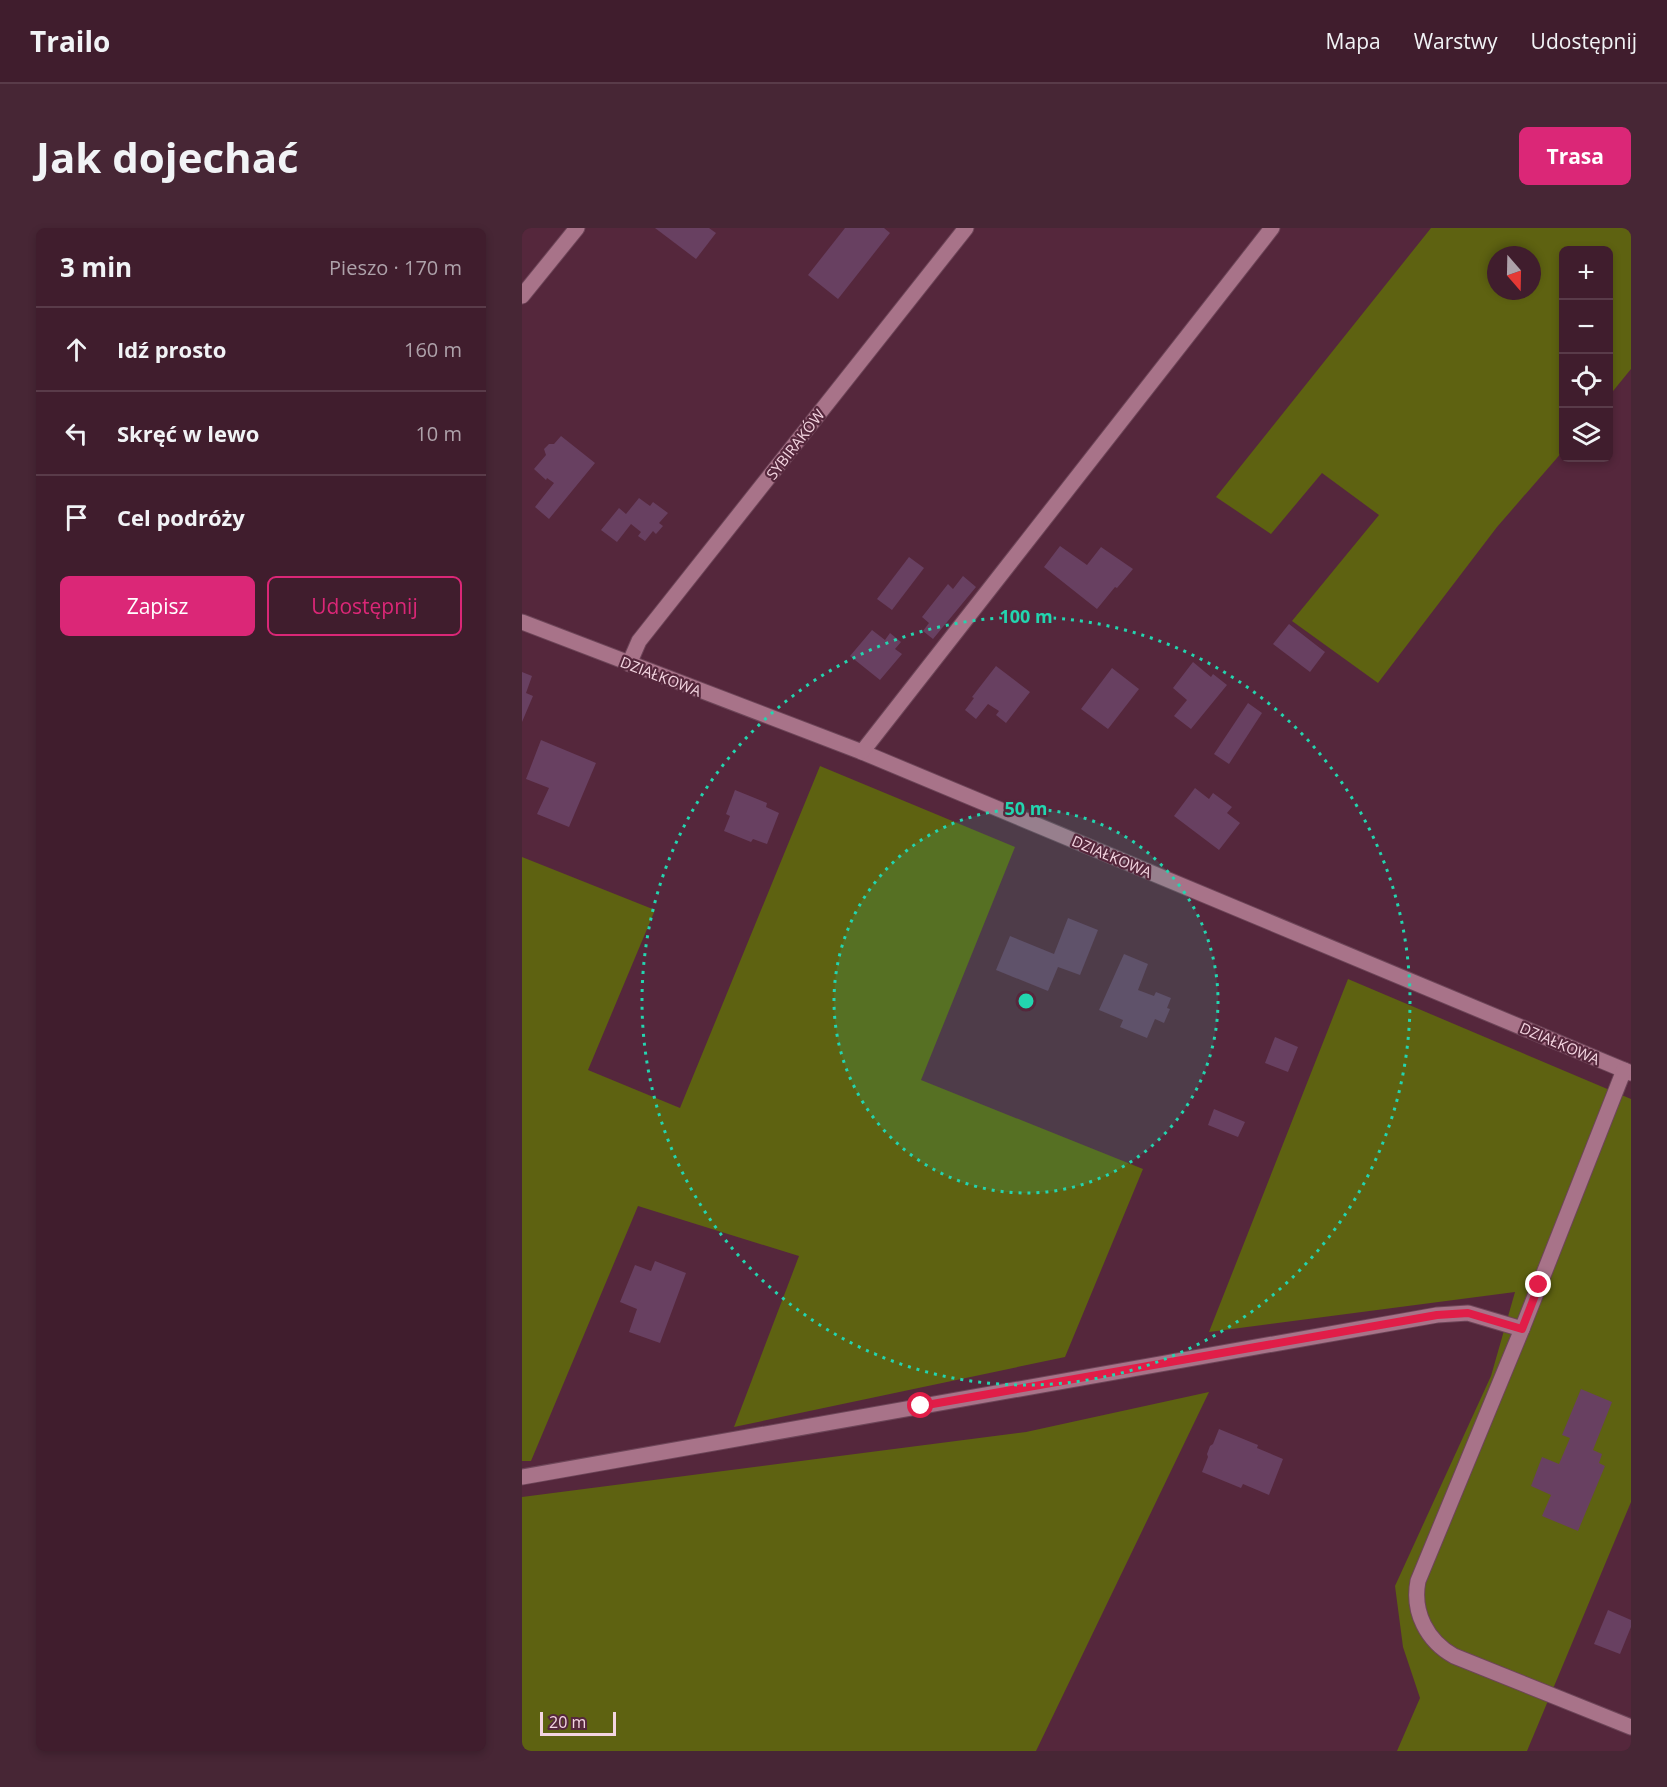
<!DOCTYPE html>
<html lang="pl">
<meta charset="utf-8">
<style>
body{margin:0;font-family:"Open Sans",sans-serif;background:#472635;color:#f1f3f6}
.controls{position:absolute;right:18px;top:18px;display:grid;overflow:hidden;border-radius:9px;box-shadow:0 3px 9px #0003}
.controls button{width:54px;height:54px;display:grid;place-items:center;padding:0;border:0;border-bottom:2px solid #593b49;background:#401d2d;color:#f1f3f6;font:30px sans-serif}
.compass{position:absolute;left:965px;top:18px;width:54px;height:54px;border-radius:50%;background:#401d2d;box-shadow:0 3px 9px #0003;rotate:160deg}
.scale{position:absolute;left:18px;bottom:15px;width:76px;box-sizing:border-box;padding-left:6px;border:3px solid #f4d5e1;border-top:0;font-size:16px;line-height:21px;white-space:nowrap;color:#f4d5e1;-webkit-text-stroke:4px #55273c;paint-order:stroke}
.stop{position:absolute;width:18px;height:18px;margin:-14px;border:4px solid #e11d48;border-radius:50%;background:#fff}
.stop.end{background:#e11d48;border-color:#fff;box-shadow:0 2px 6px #0008}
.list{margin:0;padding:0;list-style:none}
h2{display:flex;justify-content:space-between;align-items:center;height:78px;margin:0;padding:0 24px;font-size:26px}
h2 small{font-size:20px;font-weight:400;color:#aea2aa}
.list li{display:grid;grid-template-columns:39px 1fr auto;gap:18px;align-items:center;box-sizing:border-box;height:84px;padding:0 24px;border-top:2px solid #593b49}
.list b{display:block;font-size:22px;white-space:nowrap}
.list em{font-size:20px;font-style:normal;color:#aea2aa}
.actions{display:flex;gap:12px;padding:18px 24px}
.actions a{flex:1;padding:14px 0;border:2px solid #db2777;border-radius:9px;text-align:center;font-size:21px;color:#db2777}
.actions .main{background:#db2777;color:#fff}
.icon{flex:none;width:33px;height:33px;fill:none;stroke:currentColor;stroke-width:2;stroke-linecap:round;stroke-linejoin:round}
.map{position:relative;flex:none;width:1109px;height:1523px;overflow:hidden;border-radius:9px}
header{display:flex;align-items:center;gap:36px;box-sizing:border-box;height:84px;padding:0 30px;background:#401d2d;border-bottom:2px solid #593b49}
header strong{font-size:28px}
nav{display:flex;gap:33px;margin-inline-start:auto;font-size:21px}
.intro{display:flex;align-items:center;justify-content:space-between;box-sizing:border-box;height:144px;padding:0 36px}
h1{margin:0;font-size:42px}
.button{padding:15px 27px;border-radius:9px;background:#db2777;color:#fff;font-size:21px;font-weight:700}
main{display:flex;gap:36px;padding:0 36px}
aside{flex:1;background:#401d2d;border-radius:9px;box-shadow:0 3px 9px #0003}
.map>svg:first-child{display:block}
</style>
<header>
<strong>Trailo</strong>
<nav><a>Mapa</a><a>Warstwy</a><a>Udostępnij</a></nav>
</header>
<div class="intro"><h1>Jak dojechać</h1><a class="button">Trasa</a></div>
<main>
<aside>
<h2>3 min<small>Pieszo · 170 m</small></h2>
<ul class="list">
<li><svg class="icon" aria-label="ahead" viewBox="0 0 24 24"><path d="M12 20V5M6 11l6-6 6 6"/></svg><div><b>Idź prosto</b></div><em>160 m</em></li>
<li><svg class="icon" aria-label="left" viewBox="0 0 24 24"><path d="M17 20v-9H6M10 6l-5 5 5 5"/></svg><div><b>Skręć w lewo</b></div><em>10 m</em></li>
<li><svg class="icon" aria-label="arrive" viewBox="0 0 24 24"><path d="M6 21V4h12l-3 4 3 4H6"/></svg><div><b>Cel podróży</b></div></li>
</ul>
<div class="actions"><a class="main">Zapisz</a><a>Udostępnij</a></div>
</aside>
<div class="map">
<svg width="1109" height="1523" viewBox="0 0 1109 1523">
<rect width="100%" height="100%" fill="#55273c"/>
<g fill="#5e6211" fill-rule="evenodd">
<path d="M 909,0 L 1109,0 L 1109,141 L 1087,168 L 1086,22 L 1042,22 L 1041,223 L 975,299 L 856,455 L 770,393 L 857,287 L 800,245 L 749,306 L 694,269 ZM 974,27 L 1010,27 L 1010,63 L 974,63 Z"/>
<polygon points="298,538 493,619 399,852 621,941 543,1129 212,1199 277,1028 116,978 9,1233 0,1233 0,629 133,682 66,842 158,880"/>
<polygon points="826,751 1109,871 1109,1274 1005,1523 875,1523 898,1470 881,1419 873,1358 969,1148 993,1064 687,1104"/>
<polygon points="687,1164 514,1523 0,1523 0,1269 504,1204"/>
</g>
<g fill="#684061">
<polygon points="133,0 187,0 194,5 174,31"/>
<polygon points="323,0 362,0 368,5 316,71 286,47"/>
<polygon points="39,208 73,235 27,291 13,279 32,255 25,250 24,252 12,241 24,227 22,221 27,216 32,216"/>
<polygon points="117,270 128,278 131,274 146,285 137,295 141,298 134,306 131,303 123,313 116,308 119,304 109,296 95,314 79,302 97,280 104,286"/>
<polygon points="538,318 565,337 579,319 611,341 595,360 593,359 575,381 522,339"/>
<polygon points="387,329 402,340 370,382 355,371"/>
<polygon points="441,348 454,359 411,411 401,403 407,395 400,389 426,356 431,361"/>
<polygon points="767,396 803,424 788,444 751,416"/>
<polygon points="350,402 363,412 368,405 379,414 373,421 380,426 358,452 328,428"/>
<polygon points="671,434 689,449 691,446 705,457 669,501 652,488 665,472 651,460"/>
<polygon points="474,438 508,464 484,495 474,487 477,483 466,476 454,491 443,482 452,470 450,469"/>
<polygon points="590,440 617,461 586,501 559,481"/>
<polygon points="0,444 10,448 4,465 11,468 0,494"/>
<polygon points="726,475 740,485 707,536 692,526"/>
<polygon points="19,512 74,535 47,599 15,586 27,560 4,551"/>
<polygon points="673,560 687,571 691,565 710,579 705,585 718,595 697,622 652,588"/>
<polygon points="213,562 245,575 244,579 257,585 245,616 231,611 229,614 202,603 208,588 204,586"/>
<polygon points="546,690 576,702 558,747 536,739 526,763 474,742 488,708 532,726"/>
<polygon points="602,726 626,736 616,762 632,768 634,764 649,770 645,780 648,781 642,795 633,791 625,810 598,799 601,792 577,782"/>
<polygon points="753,809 776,819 766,844 743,835"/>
<polygon points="692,881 723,894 716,909 686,897"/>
<polygon points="133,1033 164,1045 138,1115 107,1104 115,1081 98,1074 113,1037 129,1043"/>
<polygon points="1059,1161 1090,1174 1071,1222 1080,1226 1077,1235 1083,1238 1056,1303 1020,1288 1029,1267 1009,1258 1020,1229 1037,1236 1048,1210 1040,1207"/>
<polygon points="697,1201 736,1217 735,1220 761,1231 747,1267 721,1256 719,1260 680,1244 686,1229 685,1226 688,1218 691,1216"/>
<polygon points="1086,1382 1109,1392 1109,1399 1098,1426 1072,1416"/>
</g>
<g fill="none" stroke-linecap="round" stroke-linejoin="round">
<g stroke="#6d4558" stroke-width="17">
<g id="minor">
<polyline points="0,68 55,0"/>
<polyline points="0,394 340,524 1109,845"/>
<polyline points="107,436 117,413 444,0"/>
<polyline points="340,524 750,0"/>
<path d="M 1000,1101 L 896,1353 C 890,1384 905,1413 932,1428 L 1109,1499"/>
<polyline points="0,1249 915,1087 946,1085 1000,1101 1102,842"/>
</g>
</g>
<use href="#minor" stroke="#a87389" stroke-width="15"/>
</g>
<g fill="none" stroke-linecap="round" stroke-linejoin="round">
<polyline stroke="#e11d48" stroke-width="8" points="399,1178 915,1087 946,1085 1000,1101 1017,1057"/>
</g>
<circle cx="504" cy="773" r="192" fill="#23d5af" fill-opacity=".12"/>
<g fill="none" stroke="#23d5af" stroke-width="3" stroke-dasharray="3 6">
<circle cx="504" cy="773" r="192"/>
<circle cx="504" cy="773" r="384"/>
</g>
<g text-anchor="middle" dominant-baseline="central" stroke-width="4.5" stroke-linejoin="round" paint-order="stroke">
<g font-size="15" fill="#f4d5e1" stroke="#55273c">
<text transform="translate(273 216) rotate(-52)">SYBIRAKÓW</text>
<text transform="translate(139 448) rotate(21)">DZIAŁKOWA</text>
<text transform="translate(590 628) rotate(23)">DZIAŁKOWA</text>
<text transform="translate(1038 815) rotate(23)">DZIAŁKOWA</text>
</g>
</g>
<circle cx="504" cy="773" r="9" fill="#23d5af" stroke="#55273c" stroke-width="3"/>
<g font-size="18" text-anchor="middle" font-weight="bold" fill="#23d5af" stroke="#55273c" stroke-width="4.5" stroke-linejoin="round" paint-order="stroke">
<text x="504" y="395">100 m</text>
<text x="504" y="587">50 m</text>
</g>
</svg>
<div class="controls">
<button>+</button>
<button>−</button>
<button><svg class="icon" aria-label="locate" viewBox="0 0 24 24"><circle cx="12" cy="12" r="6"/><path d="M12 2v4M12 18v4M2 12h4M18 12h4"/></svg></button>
<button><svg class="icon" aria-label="layers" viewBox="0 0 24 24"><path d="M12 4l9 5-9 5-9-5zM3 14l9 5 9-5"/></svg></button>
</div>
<svg class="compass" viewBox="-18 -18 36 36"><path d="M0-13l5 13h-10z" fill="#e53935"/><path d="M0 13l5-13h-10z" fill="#aea2aa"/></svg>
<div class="scale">20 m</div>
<div class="stop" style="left:399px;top:1178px"></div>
<div class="stop end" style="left:1017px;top:1057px"></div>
</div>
</main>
